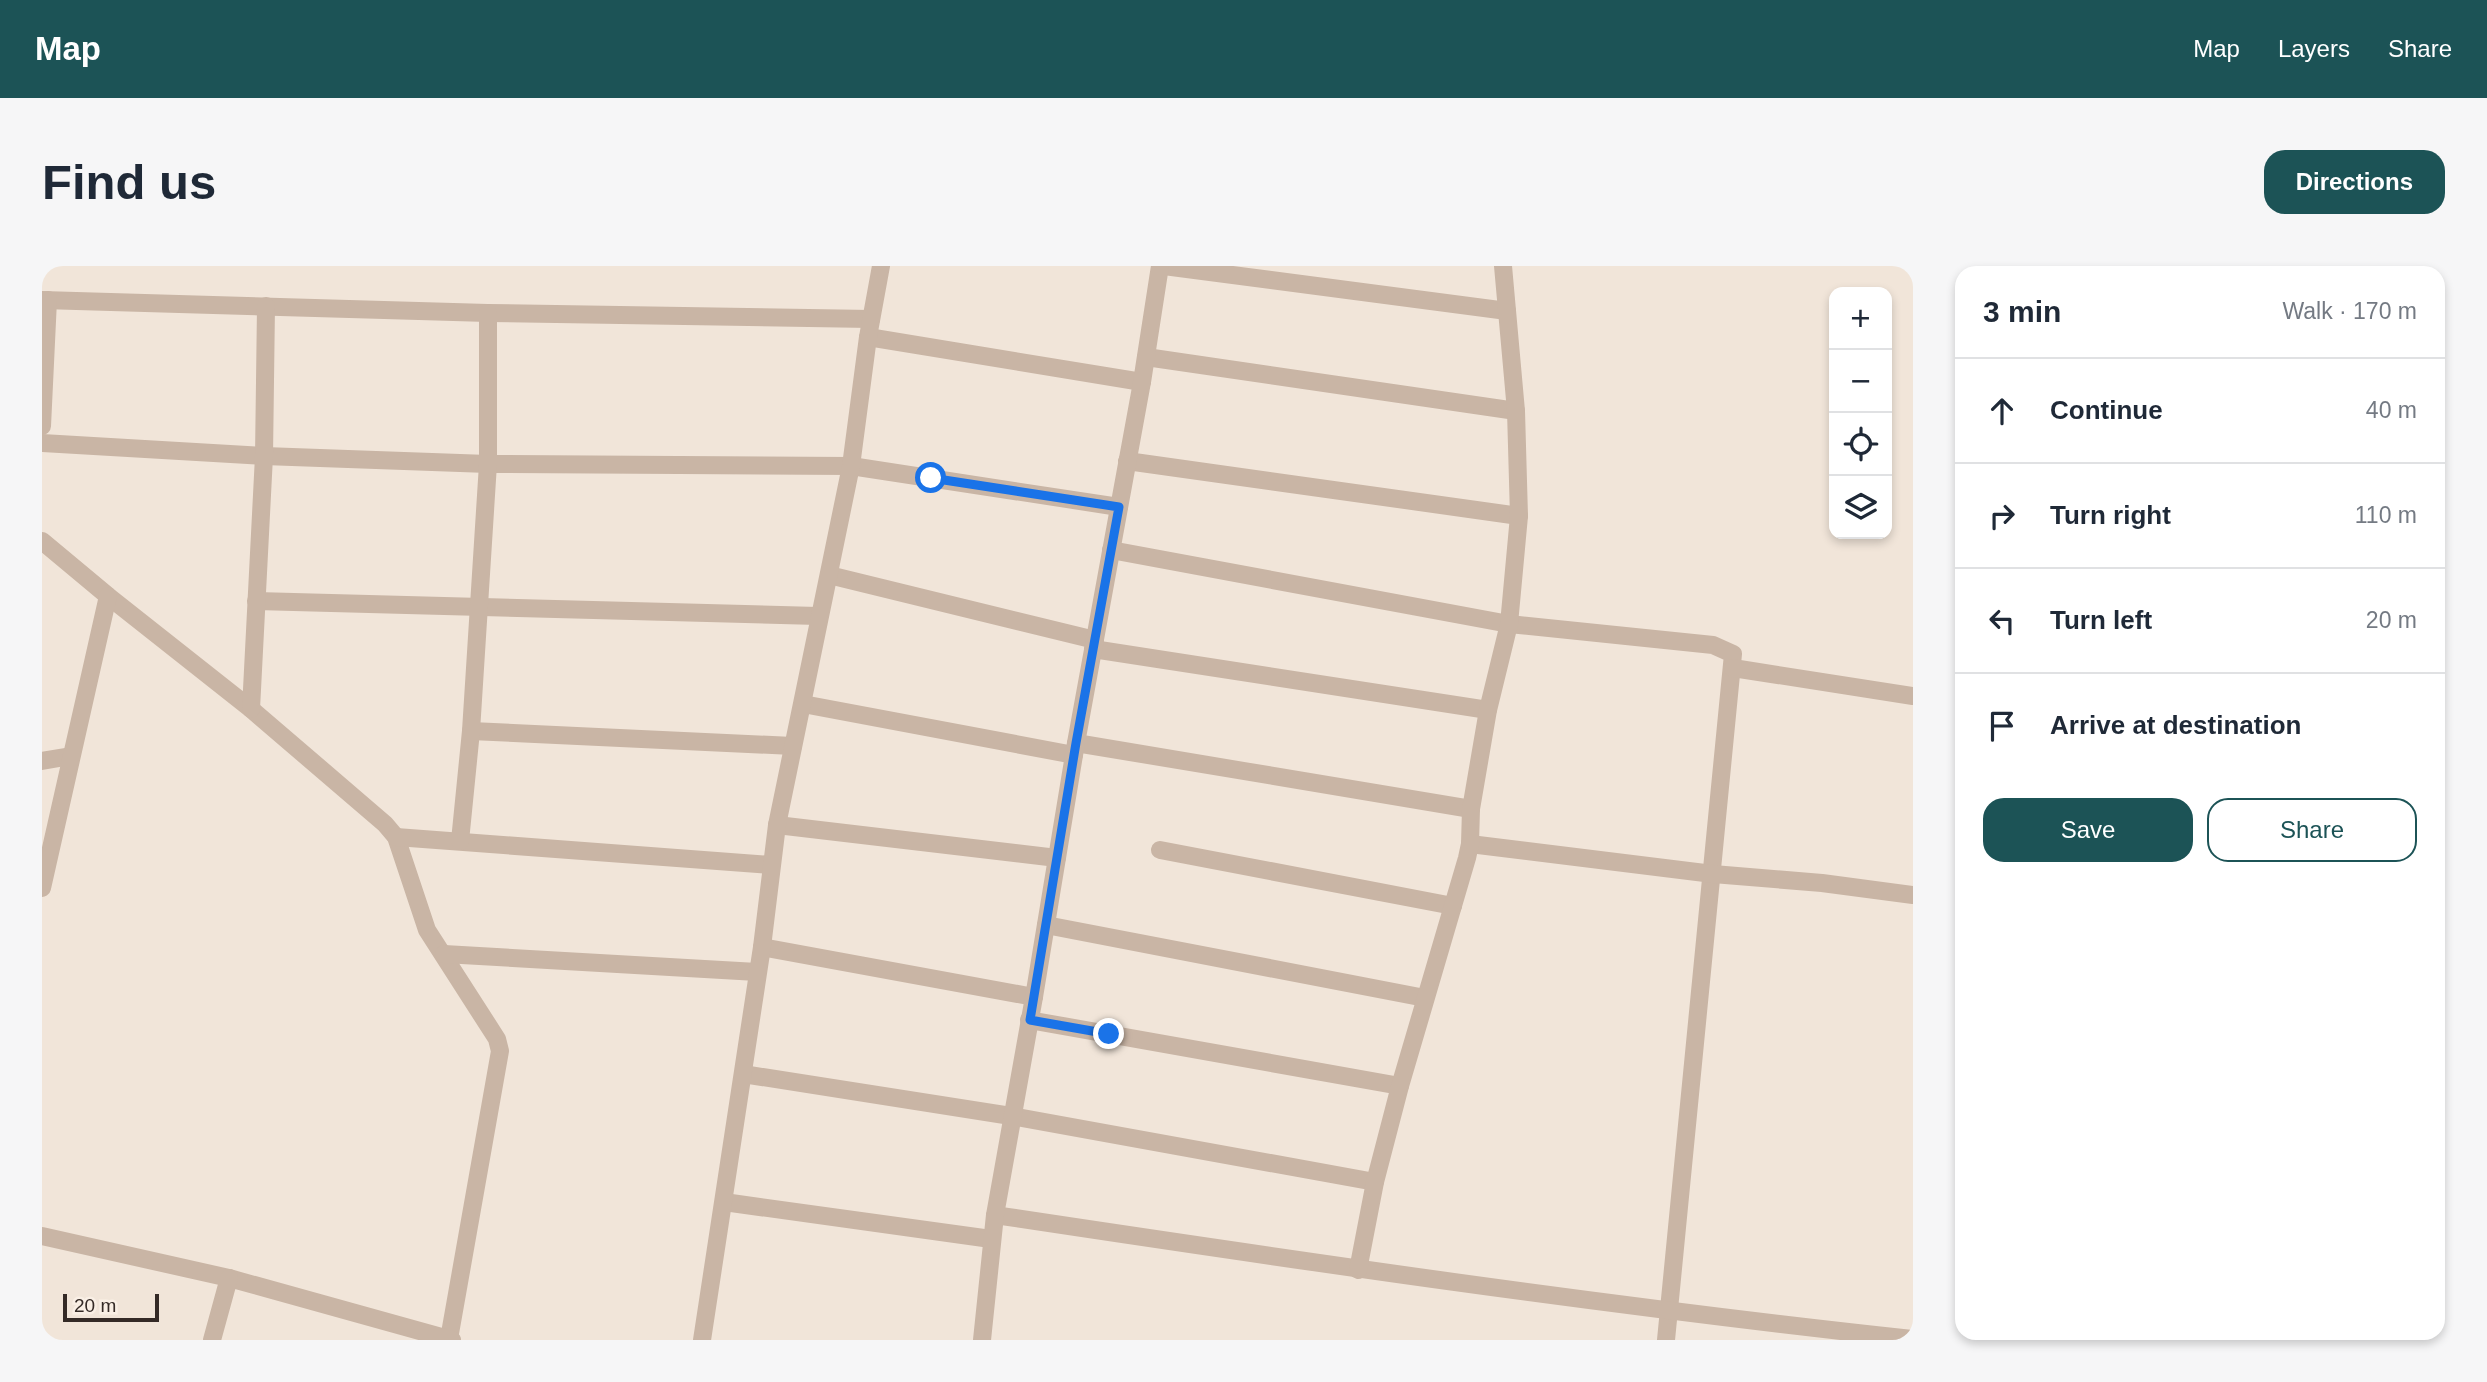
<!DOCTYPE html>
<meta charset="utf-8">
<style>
body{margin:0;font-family:Arial,sans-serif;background:#f6f6f7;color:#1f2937}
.controls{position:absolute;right:21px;top:21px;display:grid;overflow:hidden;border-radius:14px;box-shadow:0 4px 10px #0003}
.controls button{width:63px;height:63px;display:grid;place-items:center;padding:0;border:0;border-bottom:2px solid #e0e1e3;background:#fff;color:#1f2937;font:35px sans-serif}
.scale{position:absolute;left:21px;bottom:18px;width:96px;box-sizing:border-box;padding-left:7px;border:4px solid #342a26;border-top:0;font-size:19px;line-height:24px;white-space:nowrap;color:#342a26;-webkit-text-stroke:5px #f9efe5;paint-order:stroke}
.stop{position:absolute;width:21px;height:21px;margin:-16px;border:5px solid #1a73e8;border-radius:50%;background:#fff}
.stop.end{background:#1a73e8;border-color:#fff;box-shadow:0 2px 7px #0008}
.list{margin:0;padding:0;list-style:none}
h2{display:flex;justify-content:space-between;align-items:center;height:91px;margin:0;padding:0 28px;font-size:30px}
h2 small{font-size:23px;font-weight:400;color:#747a83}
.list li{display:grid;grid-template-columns:46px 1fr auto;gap:21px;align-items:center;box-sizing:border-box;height:105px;padding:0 28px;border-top:2px solid #e0e1e3}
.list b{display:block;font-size:26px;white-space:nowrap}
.list em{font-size:23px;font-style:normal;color:#747a83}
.actions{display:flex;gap:14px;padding:21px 28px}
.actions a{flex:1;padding:16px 0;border:2px solid #1c5356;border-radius:21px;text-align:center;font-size:24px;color:#1c5356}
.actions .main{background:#1c5356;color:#fff}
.icon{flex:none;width:38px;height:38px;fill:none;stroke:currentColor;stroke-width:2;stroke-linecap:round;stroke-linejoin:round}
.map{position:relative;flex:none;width:1871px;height:1074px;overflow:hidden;border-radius:21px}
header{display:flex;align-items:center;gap:42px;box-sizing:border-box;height:98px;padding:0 35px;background:#1c5356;color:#fff}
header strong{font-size:33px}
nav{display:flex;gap:38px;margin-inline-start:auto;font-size:24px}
.intro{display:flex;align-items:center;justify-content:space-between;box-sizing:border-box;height:168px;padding:0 42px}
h1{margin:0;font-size:49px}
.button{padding:18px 32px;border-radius:21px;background:#1c5356;color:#fff;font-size:24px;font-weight:700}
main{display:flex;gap:42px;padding:0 42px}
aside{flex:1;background:#fff;border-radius:21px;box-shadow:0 4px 10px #0003}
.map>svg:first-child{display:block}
</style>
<header>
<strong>Map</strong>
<nav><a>Map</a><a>Layers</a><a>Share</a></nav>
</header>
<div class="intro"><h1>Find us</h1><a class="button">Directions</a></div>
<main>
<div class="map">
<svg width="1871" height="1074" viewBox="0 0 1871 1074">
<rect width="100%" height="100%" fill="#f1e5d9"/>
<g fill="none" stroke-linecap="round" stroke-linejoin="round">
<g stroke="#c9b5a5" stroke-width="18">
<polyline points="1122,0 1465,45"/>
<polyline points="0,34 446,47 829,53"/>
<polyline points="826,71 1100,116"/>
<polyline points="1104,91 1474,145"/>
<polyline points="0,160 6,34"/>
<polyline points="0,177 222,190 446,198 809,200 1077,241"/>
<polyline points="1085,195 1477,250"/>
<polyline points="0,275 66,330 209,443 343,558 354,571 385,664 455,773 458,785 407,1073"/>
<polyline points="1069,284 1467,358 1671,379 1691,388 1624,1074"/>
<polyline points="787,309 1053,374"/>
<polyline points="214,335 776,350"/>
<polyline points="1051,383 1446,444"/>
<polyline points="1691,402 1871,430"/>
<polyline points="761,438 1032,489"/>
<polyline points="209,443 222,190 224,40"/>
<polyline points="429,465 751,480"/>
<polyline points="1034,477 1429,543"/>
<polyline points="0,495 29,490"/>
<polyline points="735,559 1015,592"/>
<polyline points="354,571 729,599"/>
<polyline points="418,575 429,465 446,198 446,47"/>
<polyline points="1428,578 1671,608 1780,617 1871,629"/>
<polyline points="1118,584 1411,640"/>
<polyline points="0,622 66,330"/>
<polyline points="1004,659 1383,732"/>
<polyline points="720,681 992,731"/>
<polyline points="402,688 715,706"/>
<polyline points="987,754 1358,820"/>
<polyline points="701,808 969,850 1333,916"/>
<polyline points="682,936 949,973"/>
<path d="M 953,949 C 1258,995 1564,1040 1871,1073"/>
<polyline points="0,970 187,1012 410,1074"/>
<polyline points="1316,1004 1333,916 1358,820 1425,592 1428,578 1429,543 1446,444 1467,358 1477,250 1474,145 1461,0"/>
<polyline points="170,1074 187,1012"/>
<polyline points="660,1074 720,681 735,559 809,200 826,71 839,0"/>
<polyline points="940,1074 953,949 992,731 1034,477 1100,116 1118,0"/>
</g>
</g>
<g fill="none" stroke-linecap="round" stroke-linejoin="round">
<polyline stroke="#1a73e8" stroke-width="9" points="889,212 1077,241 1034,477 988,754 1067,768"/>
</g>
</svg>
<div class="controls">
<button>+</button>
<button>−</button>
<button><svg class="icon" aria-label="locate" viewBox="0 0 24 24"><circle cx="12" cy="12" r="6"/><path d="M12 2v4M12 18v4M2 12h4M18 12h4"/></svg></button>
<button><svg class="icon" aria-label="layers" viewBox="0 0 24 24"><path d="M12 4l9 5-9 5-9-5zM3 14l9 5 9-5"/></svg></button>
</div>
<div class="scale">20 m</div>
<div class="stop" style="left:889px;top:212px"></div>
<div class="stop end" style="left:1067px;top:768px"></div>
</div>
<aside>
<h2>3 min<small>Walk · 170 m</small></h2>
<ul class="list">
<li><svg class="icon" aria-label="ahead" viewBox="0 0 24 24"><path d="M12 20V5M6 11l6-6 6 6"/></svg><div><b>Continue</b></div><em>40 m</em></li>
<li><svg class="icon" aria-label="right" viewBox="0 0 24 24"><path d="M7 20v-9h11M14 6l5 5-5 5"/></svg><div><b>Turn right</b></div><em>110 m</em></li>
<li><svg class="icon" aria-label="left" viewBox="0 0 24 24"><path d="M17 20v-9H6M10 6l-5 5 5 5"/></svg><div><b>Turn left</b></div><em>20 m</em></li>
<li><svg class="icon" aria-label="arrive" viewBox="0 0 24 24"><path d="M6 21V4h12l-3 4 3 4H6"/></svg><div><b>Arrive at destination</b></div></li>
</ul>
<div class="actions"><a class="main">Save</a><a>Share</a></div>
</aside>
</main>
